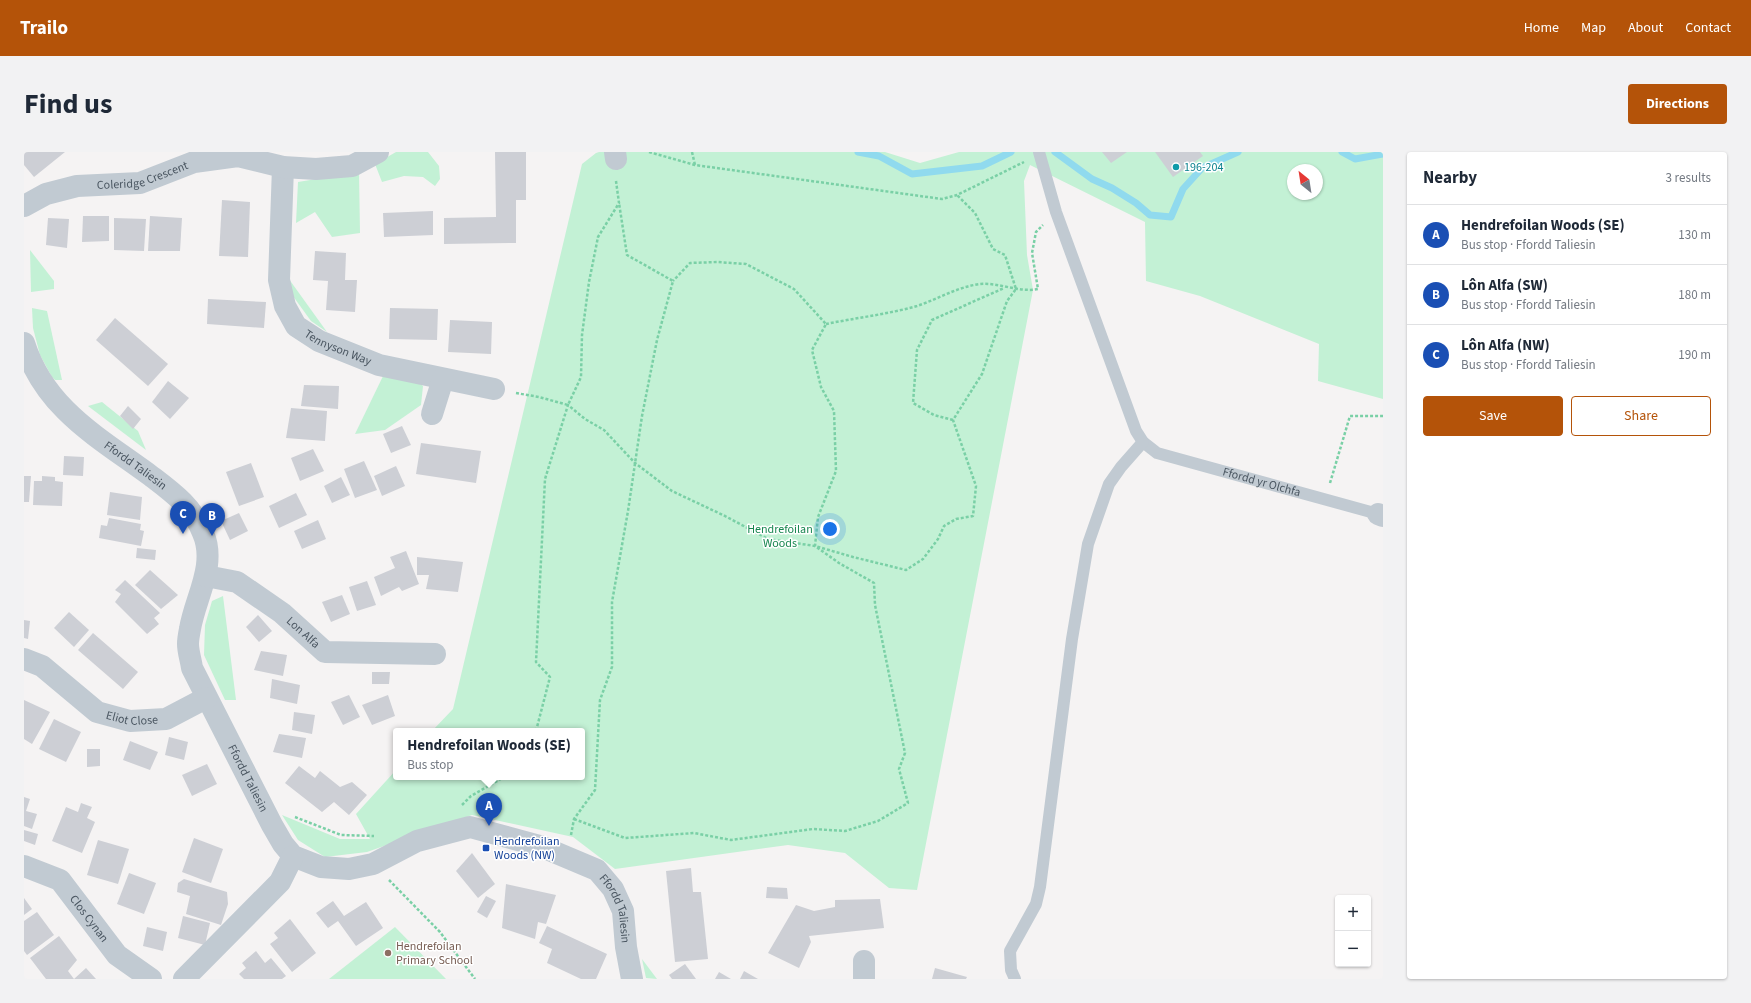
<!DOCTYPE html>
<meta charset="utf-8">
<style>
body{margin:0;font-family:"Source Sans 3",sans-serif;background:#f2f2f3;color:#1f2937}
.controls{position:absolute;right:12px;bottom:12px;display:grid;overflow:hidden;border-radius:4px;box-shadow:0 1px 3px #0004}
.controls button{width:36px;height:36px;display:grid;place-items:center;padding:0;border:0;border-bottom:1px solid #e0e1e3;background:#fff;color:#1f2937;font:20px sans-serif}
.compass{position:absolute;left:1263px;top:12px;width:36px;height:36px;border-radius:50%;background:#fff;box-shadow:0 1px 3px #0004;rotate:330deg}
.you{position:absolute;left:806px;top:377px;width:14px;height:14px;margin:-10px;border:3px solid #fff;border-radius:50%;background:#1a73e8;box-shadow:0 0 0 6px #1a73e833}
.badge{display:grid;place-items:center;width:26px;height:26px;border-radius:50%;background:#b45309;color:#fff;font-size:13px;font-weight:700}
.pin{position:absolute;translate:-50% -33px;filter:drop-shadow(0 1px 2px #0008)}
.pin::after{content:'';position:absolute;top:21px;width:14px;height:12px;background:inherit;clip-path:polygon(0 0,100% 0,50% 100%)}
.popup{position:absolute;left:369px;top:576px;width:192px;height:52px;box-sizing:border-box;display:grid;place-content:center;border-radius:4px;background:#fff;filter:drop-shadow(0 1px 3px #0005);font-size:13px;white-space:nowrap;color:#747a83}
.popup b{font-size:15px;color:#1f2937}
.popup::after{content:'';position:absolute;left:50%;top:100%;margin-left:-8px;border:8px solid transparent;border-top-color:#fff}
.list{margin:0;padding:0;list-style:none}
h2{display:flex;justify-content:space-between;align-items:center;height:52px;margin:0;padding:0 16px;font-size:17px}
h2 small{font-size:13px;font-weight:400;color:#747a83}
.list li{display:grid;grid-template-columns:26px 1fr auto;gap:12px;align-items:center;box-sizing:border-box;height:60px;padding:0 16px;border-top:1px solid #e0e1e3}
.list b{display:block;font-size:15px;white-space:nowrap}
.list p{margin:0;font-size:13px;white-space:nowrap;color:#747a83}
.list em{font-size:13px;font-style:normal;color:#747a83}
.actions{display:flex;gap:8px;padding:12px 16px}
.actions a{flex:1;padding:9px 0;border:1px solid #b45309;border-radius:4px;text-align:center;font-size:14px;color:#b45309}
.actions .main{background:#b45309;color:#fff}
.map{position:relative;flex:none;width:1359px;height:827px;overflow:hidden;border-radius:4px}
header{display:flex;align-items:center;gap:24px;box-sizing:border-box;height:56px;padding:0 20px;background:#b45309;color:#fff}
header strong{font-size:19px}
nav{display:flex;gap:22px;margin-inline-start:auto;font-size:14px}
.intro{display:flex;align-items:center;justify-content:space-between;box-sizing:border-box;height:96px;padding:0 24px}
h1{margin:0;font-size:28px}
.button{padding:10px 18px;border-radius:4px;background:#b45309;color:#fff;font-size:14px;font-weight:700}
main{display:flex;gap:24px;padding:0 24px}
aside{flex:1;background:#fff;border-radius:4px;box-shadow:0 1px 3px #0004}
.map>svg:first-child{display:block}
</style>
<header>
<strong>Trailo</strong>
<nav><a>Home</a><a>Map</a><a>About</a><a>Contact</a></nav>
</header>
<div class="intro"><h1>Find us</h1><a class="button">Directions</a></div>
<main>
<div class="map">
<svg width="1359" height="827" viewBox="0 0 1359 827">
<rect width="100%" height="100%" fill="#f5f3f3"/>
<g fill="#c3f1d5" fill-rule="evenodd">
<polygon points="372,0 404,0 415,14 416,27 411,34 399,25 380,24 358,30 351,12"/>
<path d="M 575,0 L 861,0 L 896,11 L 935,0 L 1359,0 L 1359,247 L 1294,229 L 1295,192 L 1176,144 L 1122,129 L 1121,70 L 1006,13 L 1000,29 L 1003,103 L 1009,138 L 893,738 L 865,736 L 821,701 L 764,693 L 591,717 L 549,685 L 448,663 L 343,700 L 301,705 L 274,688 L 258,663 L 316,687 L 346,687 L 332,662 L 372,618 L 372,625 L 558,625 L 558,579 L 408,579 L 429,557 L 558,12 L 572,1 ZM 1269,18 L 1293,18 L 1293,42 L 1269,42 Z"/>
<polygon points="335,20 336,81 308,85 291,60 272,71 274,30"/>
<polygon points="6,98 30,129 30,137 7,140"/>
<polygon points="262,123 303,180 287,169 266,140"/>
<polygon points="8,156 23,159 38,228 31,228 28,225 16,203 9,176"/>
<polygon points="361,220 386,225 399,234 397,253 361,278 331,282"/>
<polygon points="78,250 114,279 122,298 64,254"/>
<polygon points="199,444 212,548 201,548 180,503 181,473 188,449"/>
<polygon points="371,775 422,827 305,827"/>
<polygon points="618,807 633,827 622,826"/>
</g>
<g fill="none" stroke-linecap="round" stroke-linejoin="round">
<g stroke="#90daee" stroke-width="7">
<polyline points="834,0 855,4 888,22 958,14 987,0"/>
<polyline points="1031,0 1068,27 1088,36 1112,51 1126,63 1147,65 1159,37 1178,16 1214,0"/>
<polyline points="1318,0 1331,7 1359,2"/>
</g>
</g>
<g fill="#cdcfd5">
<polygon points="0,0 41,0 10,25 0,13"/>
<polygon points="471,0 502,0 502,48 492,48 492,91 420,92 420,66 472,65"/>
<polygon points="1078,0 1103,0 1087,11"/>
<polygon points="1131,0 1176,0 1179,4 1149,25"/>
<polygon points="198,48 226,50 224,105 195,104"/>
<polygon points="409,59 409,83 360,85 359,61"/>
<polygon points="59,64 85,64 85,89 58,90"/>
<polygon points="126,64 158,66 156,99 124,99"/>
<polygon points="24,66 45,67 43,96 22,93"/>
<polygon points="90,66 122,67 120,99 90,98"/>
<polygon points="291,99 322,101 321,128 333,128 331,160 302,158 304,129 289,128"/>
<polygon points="184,147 242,150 240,176 183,172"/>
<polygon points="366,156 414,157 413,188 365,187"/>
<polygon points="91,166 144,212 124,234 72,188"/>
<polygon points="426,168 468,170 467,202 424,200"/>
<polygon points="144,229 165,246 146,267 128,250"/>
<polygon points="280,233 315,234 314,257 277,254"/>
<polygon points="104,254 117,267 109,277 96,264"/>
<polygon points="267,256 303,259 301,289 262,286"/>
<polygon points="378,274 387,293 367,301 359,282"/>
<polygon points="397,291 457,299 452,331 392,322"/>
<polygon points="289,297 300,319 276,329 267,306"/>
<polygon points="40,304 60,305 59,324 39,323"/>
<polygon points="340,309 353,338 331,346 320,317"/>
<polygon points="227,311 240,345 215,354 202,320"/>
<polygon points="372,314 381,334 358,344 350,324"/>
<polygon points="0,324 7,324 5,350 0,350"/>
<polygon points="18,324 31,325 31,329 39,330 38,354 9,353 10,329 18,329"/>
<polygon points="317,325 326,343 308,351 300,334"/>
<polygon points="86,340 118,345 116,368 83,363"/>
<polygon points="272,341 283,363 255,376 245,354"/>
<polygon points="215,361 224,379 206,388 197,369"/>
<polygon points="85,366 117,372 116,378 120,379 117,394 75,386 77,373 83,374"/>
<polygon points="294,368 302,387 278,397 270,379"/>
<polygon points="113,396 132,398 131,408 112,406"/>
<polygon points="382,399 395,432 378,439 375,435 357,444 350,425 371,416 366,405"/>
<polygon points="393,405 439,410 434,440 402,437 405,423 393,423"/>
<polygon points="126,418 154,443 137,457 111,433"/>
<polygon points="101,428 136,461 130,466 135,472 123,482 91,450 97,442 91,438"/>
<polygon points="343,429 352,453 333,459 325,435"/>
<polygon points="318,443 326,462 307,470 298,450"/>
<polygon points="45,460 65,478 50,495 30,476"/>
<polygon points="234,463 248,479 235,490 222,475"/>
<polygon points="0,468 6,469 4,487 0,486"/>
<polygon points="69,481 114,520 99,537 54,498"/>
<polygon points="237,499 263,503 259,524 230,518"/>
<polygon points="348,520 366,520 365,532 348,532"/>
<polygon points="248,527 276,533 273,552 246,546"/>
<polygon points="325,543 336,565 319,573 307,550"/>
<polygon points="364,543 371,564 348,573 338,553"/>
<polygon points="0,548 26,560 8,592 0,587"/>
<polygon points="270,560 291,563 288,582 268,578"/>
<polygon points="30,567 57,580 42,610 15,597"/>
<polygon points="255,582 282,586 278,606 249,600"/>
<polygon points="145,585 164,590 160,608 141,603"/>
<polygon points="106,589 134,600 126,618 99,608"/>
<polygon points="63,597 76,597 76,614 63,615"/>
<polygon points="183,612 193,632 168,644 158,623"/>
<polygon points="275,614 291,626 296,619 316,635 328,630 343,643 325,663 310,650 298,660 261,631"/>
<polygon points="0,645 6,647 2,659 13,662 8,677 0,674"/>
<polygon points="57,651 68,655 63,666 71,670 58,701 28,689 42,655 54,660"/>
<polygon points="0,678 14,682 11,693 0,689"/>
<polygon points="170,686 199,697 187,731 158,720"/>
<polygon points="74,688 105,697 94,732 63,723"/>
<polygon points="448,701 471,732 454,746 432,719"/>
<polygon points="667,716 669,740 677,740 684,807 651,810 642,719"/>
<polygon points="105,721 132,731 120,762 93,752"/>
<polygon points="160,727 203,740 204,752 197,773 162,762 166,744 153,740 154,731"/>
<polygon points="482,732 532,743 522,772 514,770 511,787 478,776"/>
<polygon points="743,735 763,736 764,747 742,746"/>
<polygon points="462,744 472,749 463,766 453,760"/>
<polygon points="0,746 8,757 0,763"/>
<polygon points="856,747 860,776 785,784 787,790 775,816 744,801 772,753 790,759 811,755 811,748"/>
<polygon points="309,749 320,764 342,750 359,776 332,794 314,769 304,776 292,761"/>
<polygon points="13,760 30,783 3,803 0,799 0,769"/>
<polygon points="159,764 186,771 181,793 154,786"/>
<polygon points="266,767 292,801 268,820 246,792 254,786 250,781"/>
<polygon points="523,774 583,802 572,827 557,827 523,811 528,797 515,791"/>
<polygon points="123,775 143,780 139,799 119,794"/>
<polygon points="35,784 53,808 44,819 50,827 62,816 72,827 22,827 6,806"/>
<polygon points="232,799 241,811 247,806 262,824 258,827 220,827 215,822 222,816 218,811"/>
<polygon points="661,812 672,827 648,827 645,823"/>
<polygon points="911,816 943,825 942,827 908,827"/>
<polygon points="720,819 734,827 716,827"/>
<polygon points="695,820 707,827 691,827"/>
</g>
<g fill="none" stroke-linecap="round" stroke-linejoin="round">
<g stroke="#7ad0a6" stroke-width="2.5" stroke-dasharray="3 2" stroke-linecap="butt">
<polyline points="625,0 671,13 918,47 933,43 1000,10"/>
<polyline points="668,0 671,13"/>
<path d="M 802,172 C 831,166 865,162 893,154 C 914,147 933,135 956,132 C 974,130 995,141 1014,137 L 1008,101 L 1012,80 L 1019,73"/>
<polyline points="492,241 515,245 544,253 557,225 558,183 565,130 574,85 595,51 592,29"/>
<polyline points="929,268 910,263 889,251 893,198 908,168 980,136"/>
<polyline points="1306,331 1326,264 1359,264"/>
<polyline points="512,579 526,525 512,510 521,327 544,253 561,267 580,278 611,311 648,339 701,364 744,387 791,394 829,405 882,418 899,407 914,387 920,374 932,367 949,364 952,334 929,268 958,222 983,149 992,137 981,103 969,97 951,61 933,43"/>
<polyline points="438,653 447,644 480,625"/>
<polyline points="271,665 317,683 350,684"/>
<polyline points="550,667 601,686 670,681 707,688 789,677 821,679 854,669 884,651 875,617 881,601 851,453 850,431 815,411 791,394 794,365 812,319 810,259 797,235 788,198 802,172 770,137 722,112 693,110 666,111 649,129"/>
<polyline points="547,683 550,667 571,638 576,548 588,515 588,450 604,359 618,264 633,188 649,129 603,103 595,51"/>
<polyline points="365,728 416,780 451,827"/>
</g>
<g stroke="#c1cad2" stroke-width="12">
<path id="s1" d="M 1015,0 L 1032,60 L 1112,279 L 1119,290 L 1133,301 L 1354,362"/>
<polyline points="991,827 987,818 986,799 1012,752 1016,735 1048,487 1064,392 1085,332 1097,315 1119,290"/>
</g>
<g stroke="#c1cad2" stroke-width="22">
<polyline points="591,0 592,7"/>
<path id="s2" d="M 259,15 L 255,128 L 261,154 L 272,174 L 295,189 L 355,213 L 470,237"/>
<path id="s3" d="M 0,54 L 22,42 L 53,34 L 116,31 L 170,10 L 214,4 L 259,15 L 292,17 L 328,14 L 354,0"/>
<path id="s4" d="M 0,191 C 21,257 74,285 127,324 C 148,340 169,355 179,381 C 193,413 171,446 166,477 C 165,482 164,488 164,492 C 164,500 167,508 168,516 L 248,673 L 259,692 L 269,704 L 297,715 L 325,717 L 349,712 L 393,689 L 446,675 L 516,694 L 573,718 L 589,737 L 599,759 L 602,795 L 608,827"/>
<polyline points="408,262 419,227"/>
<polyline points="1354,362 1359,364"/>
<path id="s5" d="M 182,424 L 213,430 L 258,461 L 301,500 L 411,502"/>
<path id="s6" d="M 0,507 L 18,514 L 73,560 L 106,569 L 142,567 L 182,546"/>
<path id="s7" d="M 0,714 L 36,728 L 93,803 L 127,827"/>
<polyline points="840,809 840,827"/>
<polyline points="160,827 256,730 269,704"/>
</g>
</g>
<circle fill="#0f9aa8" stroke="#fff" stroke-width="1.5" cx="1152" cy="15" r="4"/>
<rect fill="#1a4fb4" stroke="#fff" stroke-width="1.5" x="458" y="692" width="8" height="8" rx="2"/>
<circle fill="#8d6e63" stroke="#fff" stroke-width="1.5" cx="364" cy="801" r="4"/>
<g text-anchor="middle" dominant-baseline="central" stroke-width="3" stroke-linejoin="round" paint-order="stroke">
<g font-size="12" fill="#0d838f" stroke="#fff" text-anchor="start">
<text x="1160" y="15">196-204</text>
</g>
<g font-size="12" fill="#4a5661" stroke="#fff">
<text stroke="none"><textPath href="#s3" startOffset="124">Coleridge Crescent</textPath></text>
<text stroke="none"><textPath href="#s2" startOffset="210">Tennyson Way</textPath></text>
<text stroke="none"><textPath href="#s4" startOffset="169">Ffordd Taliesin</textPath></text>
<text stroke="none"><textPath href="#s1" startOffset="435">Ffordd yr Olchfa</textPath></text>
<text stroke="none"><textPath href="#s5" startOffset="115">Lon Alfa</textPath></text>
<text stroke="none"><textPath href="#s6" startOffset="127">Eliot Close</textPath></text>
<text stroke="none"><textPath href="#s4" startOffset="528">Ffordd Taliesin</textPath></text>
<text stroke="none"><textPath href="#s4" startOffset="984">Ffordd Taliesin</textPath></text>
<text stroke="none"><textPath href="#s7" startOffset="87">Clos Cynan</textPath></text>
</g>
<g font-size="12" fill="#17864f" stroke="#fff">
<text x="756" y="377">Hendrefoilan<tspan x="756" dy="14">Woods</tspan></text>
</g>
<g font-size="12" fill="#164399" stroke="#fff" text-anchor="start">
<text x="470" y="689">Hendrefoilan<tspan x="470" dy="14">Woods (NW)</tspan></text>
</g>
<g font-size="12" fill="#785e54" stroke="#fff" text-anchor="start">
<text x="372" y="794">Hendrefoilan<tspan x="372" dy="14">Primary School</tspan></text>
</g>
</g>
</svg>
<div class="controls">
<button>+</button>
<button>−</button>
</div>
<svg class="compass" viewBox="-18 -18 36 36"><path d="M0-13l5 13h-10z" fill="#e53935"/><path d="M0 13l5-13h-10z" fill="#747a83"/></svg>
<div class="you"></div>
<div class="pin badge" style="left:465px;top:674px;background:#1a4fb4">A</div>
<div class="popup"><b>Hendrefoilan Woods (SE)</b>Bus stop</div>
<div class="pin badge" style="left:188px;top:384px;background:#1a4fb4">B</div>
<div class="pin badge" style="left:159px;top:382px;background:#1a4fb4">C</div>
</div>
<aside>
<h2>Nearby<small>3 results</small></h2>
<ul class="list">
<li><span class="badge" style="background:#1a4fb4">A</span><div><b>Hendrefoilan Woods (SE)</b><p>Bus stop · Ffordd Taliesin</p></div><em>130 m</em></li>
<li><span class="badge" style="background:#1a4fb4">B</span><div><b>Lôn Alfa (SW)</b><p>Bus stop · Ffordd Taliesin</p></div><em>180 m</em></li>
<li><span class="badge" style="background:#1a4fb4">C</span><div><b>Lôn Alfa (NW)</b><p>Bus stop · Ffordd Taliesin</p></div><em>190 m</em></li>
</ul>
<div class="actions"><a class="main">Save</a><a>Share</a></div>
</aside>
</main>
